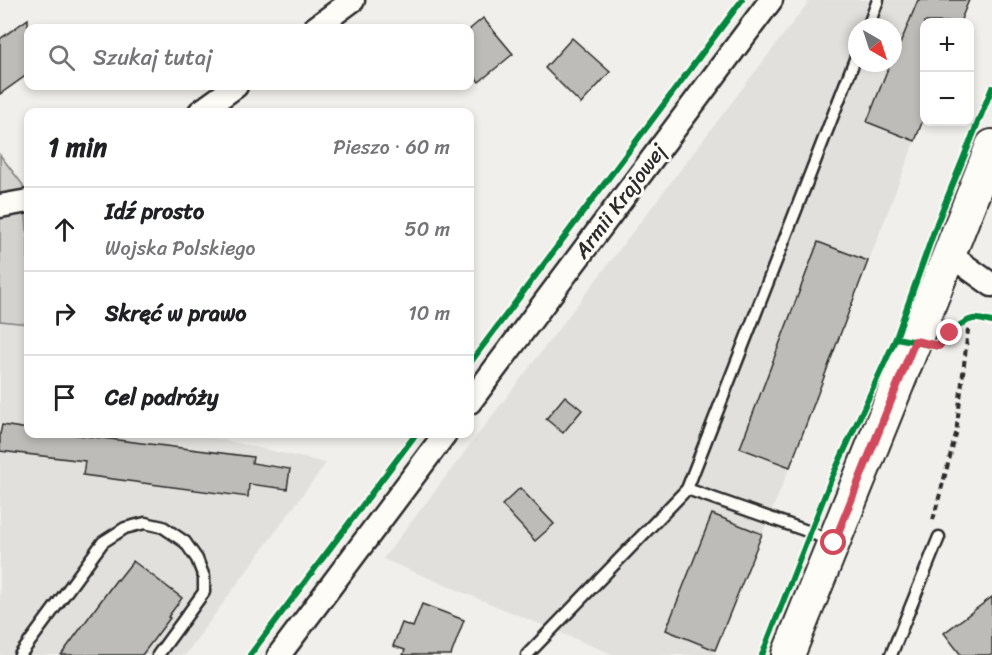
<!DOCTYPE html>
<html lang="pl">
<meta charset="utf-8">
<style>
body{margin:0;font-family:Sriracha,sans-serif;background:#f2f2f2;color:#202124}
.controls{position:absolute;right:18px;top:18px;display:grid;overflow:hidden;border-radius:12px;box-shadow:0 3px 9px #0003}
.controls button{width:54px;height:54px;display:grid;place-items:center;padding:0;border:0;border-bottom:2px solid #e0e0e0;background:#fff;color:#202124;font:30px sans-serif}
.compass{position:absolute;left:848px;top:18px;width:54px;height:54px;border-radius:50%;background:#fff;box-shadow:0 3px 9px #0003;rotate:141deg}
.stop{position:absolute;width:18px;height:18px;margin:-14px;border:4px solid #d1495b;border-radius:50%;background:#fff}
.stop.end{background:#d1495b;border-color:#fff;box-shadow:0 2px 6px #0008}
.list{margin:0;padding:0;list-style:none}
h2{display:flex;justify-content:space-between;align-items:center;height:78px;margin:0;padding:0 24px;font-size:26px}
h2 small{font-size:20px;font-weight:400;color:#757577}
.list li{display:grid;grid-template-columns:39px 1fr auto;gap:18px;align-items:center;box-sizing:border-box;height:84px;padding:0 24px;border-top:2px solid #e0e0e0}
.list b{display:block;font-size:22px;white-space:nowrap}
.list p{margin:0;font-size:20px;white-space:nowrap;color:#757577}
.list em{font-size:20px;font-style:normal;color:#757577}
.icon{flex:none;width:33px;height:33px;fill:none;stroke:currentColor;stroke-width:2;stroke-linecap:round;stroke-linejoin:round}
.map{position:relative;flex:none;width:992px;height:655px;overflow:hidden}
.search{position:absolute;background:#fff;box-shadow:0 3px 9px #0003;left:24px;top:24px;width:450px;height:66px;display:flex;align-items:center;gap:15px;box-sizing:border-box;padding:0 21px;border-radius:12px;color:#757577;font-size:22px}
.panel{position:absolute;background:#fff;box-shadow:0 3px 9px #0003;left:24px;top:108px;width:450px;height:330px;border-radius:12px}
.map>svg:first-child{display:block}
</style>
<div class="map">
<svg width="992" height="655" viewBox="0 0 992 655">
<rect width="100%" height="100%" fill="#f0efeb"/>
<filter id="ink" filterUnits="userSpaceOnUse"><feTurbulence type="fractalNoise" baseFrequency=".0167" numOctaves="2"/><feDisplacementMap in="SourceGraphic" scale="12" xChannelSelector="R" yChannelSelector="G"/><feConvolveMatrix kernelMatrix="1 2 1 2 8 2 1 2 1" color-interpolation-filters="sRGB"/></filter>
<g filter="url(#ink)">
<g fill="#e1e0dc" fill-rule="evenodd">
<path d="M 810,0 L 969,0 L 960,22 L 924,22 L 924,117 L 790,467 L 762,534 L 714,655 L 614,655 L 383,559 ZM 857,27 L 893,27 L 893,63 L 857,63 Z"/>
<polygon points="0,321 28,324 28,434 197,434 326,463 185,655 0,655"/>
</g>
<polygon fill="#d3d2cf" stroke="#7f7e7d" stroke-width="1.5" points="0,155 23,185 28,239 28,324 0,321"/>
<g fill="#bdbcb8" stroke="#2b2b2b" stroke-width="1.5">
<polygon points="918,0 969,0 960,22 924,22 924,117 915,141 867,122 890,63 893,63 893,55 894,53 896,54"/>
<polygon points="483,18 513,54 479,82 470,70 470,29"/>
<polygon points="28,19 28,74 0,94 0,39"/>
<polygon points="572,38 610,72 581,104 545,68"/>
<polygon points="818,242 868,261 790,467 740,448"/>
<polygon points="565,396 582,410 563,433 546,419"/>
<polygon points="2,425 28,429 28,434 70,434 253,457 252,463 290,469 287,489 249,484 248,497 83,475 85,461 0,451 0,434"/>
<polygon points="520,488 554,524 535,541 502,505"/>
<polygon points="712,514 762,534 715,650 666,630"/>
<polygon points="133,561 182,598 168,617 170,618 142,655 61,655 117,579 118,580"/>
<polygon points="992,597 992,655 961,655 944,633"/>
<polygon points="422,604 464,620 451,655 403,655 405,650 393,646 402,623 413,627"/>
</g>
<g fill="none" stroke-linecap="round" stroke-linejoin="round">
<g stroke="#2b2b2b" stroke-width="15">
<g id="lane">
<polyline points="868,27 878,0"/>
<polyline points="687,489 810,532 831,542"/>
<polyline points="20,655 103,542 125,528 145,523 163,527 185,542 197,559 204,577 204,592 158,655"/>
<polyline points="527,655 687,489 857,54"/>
<polyline points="891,655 939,537"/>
</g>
</g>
<g stroke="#2b2b2b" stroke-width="27">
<g id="street">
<polyline points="315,28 353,0"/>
<polyline points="200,112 236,86"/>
<polyline points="0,206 28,201"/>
<polyline points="950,255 992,285"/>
<polyline points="470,402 771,0"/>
<polyline points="279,655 445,434"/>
</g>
</g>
<g stroke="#2b2b2b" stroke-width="36">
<polyline id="secondary" points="788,655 915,341 992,146"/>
</g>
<polyline stroke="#2b2b2b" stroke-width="4" stroke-dasharray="6 4.5" stroke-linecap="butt" points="933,520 956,434 969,321"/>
<use href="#lane" stroke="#fdfcf7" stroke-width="10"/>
<use href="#street" stroke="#fdfcf7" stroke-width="22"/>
<use href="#secondary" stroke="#fdfcf7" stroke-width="32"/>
<g stroke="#fdfcf7" stroke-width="10">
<g id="cycleway">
<path d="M 896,338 L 939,346 C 947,336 960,322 973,319 C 978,318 986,321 992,322"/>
<polyline points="470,363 742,0"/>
<polyline points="250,655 416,434"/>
<polyline points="762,655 832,477 896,338 937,223 992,88"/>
</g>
</g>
<use href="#cycleway" stroke="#00873e" stroke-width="6"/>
</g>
</g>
<g fill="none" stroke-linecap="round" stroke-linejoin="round" filter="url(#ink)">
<polyline stroke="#d1495b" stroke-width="8" points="834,543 915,341 939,346 950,333"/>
</g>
<g text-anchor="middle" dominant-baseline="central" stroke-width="6" stroke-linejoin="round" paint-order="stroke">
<g font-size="21" fill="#2b2b2b" stroke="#fdfcf7">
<text transform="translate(620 201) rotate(-53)">Armii Krajowej</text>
</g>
</g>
</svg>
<div class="controls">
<button>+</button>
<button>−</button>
</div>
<svg class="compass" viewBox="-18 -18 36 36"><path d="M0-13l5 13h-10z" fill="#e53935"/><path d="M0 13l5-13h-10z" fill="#757577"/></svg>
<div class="stop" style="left:834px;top:543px"></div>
<div class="stop end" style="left:950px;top:333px"></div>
<div class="search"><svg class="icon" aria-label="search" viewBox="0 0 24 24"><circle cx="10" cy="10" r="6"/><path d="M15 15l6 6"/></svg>Szukaj tutaj</div>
<section class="panel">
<h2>1 min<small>Pieszo · 60 m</small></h2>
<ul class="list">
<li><svg class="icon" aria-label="ahead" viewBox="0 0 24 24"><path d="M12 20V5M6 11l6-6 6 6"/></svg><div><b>Idź prosto</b><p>Wojska Polskiego</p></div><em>50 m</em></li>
<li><svg class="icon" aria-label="right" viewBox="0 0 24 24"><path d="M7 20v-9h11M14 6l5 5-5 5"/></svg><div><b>Skręć w prawo</b></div><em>10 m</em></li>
<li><svg class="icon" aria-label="arrive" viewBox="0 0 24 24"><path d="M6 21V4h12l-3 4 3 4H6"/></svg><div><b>Cel podróży</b></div></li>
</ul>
</section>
</div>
